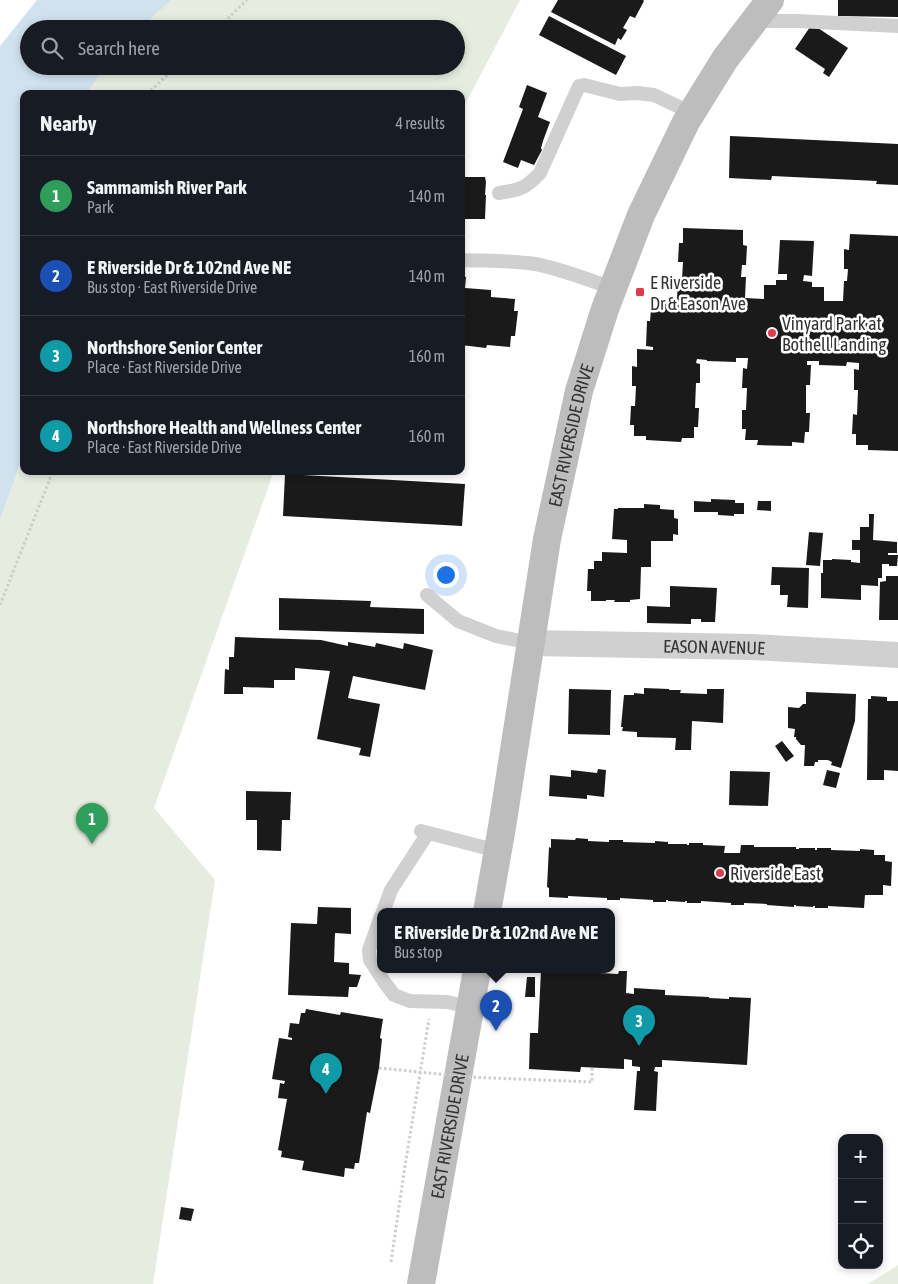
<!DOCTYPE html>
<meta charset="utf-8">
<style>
body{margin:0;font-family:"Asap Condensed",sans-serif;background:#242831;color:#f1f3f6}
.controls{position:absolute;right:15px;bottom:15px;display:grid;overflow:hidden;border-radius:10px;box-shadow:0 2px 8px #0003}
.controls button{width:45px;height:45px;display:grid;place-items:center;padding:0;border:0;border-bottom:1px solid #363941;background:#171b24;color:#f1f3f6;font:25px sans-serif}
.you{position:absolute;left:445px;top:574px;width:18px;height:18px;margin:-12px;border:4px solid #fff;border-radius:50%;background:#1a73e8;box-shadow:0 0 0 8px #1a73e833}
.badge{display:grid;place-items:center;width:32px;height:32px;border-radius:50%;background:#ea580c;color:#fff;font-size:16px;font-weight:700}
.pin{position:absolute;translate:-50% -41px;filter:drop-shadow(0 1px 2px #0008)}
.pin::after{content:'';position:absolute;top:26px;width:18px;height:15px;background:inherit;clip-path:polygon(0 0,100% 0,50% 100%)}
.popup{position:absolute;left:377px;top:908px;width:238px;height:65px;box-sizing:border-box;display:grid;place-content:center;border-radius:10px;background:#171b24;filter:drop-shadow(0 1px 4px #0005);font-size:16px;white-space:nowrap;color:#9ea1a6}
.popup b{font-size:19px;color:#f1f3f6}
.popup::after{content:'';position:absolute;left:50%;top:100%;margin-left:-10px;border:10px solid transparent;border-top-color:#171b24}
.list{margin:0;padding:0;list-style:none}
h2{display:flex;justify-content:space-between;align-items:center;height:65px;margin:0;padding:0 20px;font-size:21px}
h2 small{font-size:16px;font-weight:400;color:#9ea1a6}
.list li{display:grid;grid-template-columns:32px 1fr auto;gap:15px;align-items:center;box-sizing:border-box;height:80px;padding:0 20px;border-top:1px solid #363941}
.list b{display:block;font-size:19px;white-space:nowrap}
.list p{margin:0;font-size:16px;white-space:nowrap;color:#9ea1a6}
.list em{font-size:16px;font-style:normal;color:#9ea1a6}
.icon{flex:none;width:28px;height:28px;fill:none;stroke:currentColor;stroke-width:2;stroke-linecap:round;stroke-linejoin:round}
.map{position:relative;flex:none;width:898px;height:1284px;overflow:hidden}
.search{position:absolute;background:#171b24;box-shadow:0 2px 8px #0003;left:20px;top:20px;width:445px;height:55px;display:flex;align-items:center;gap:12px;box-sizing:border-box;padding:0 18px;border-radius:28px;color:#9ea1a6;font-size:19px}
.panel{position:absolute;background:#171b24;box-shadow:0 2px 8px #0003;left:20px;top:90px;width:445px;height:385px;border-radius:10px}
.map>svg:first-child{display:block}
</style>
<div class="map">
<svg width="898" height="1284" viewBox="0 0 898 1284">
<rect width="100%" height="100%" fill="#fff"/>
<g fill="#e6ecdf">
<polygon points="171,0 520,0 461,112 461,94 86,94 106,66 456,66 456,29 140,29"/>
<polygon points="24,450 24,471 274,471 154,808 215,880 153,1284 0,1284 0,519 15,479"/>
<polygon points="898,1265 898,1284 868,1284"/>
</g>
<polygon fill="#cfe2ee" points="37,0 171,0 140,29 29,29 29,66 106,66 86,94 24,94 24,450 15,479 0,519 0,46"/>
<g fill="#1a1a1a">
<polygon points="558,0 643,0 644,1 635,18 630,16 623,28 627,30 621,40 618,38 615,45 551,12"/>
<polygon points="838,0 898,0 898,17 838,16"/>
<polygon points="549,16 626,56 616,75 539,35"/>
<polygon points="812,24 848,48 829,77 823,73 825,69 795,49"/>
<polygon points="527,85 547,93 538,117 550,122 543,141 541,148 542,150 534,165 521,160 518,168 503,162 523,109 519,107"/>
<polygon points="730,136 898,144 898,185 876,184 877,181 772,176 771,180 729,178"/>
<polygon points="461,177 485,177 486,182 485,195 486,195 485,219 461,219"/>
<polygon points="683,228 743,230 743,245 747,246 746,265 742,265 741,277 746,277 745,298 764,299 764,285 776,285 776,280 787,280 787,274 778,274 780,240 814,241 812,276 804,275 803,281 812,282 812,287 824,287 824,301 843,301 844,281 847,281 848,269 844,269 844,249 849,250 850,234 898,236 898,451 868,450 868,445 856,445 856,434 852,434 853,414 857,415 858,390 854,390 854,369 859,370 859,363 847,362 846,366 819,365 819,361 807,361 807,365 811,365 810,385 806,385 806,413 810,413 809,432 805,432 804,443 792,442 792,446 757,445 758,440 745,440 746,429 742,429 742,410 746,410 747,388 742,388 743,368 747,369 748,358 736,358 736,362 707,361 707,360 697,359 696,363 700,364 700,383 696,383 695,408 699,408 698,427 694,427 694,438 682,438 681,442 646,440 646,436 634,436 634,425 630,425 631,406 635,406 636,386 632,386 632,366 637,367 637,349 653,350 653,347 646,346 647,321 650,321 651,309 655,309 655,298 677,299 678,279 682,279 683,262 678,262 679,243 683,243"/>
<polygon points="461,277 466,277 465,288 491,290 491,297 515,299 514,311 518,311 515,336 511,336 510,347 487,345 486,348 461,345"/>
<polygon points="285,474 465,484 462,526 283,516"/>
<polygon points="711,499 735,500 735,503 744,503 744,514 734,514 734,516 718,515 718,512 694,512 694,501 711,502"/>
<polygon points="758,501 771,501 771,511 757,510"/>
<polygon points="644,504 660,505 660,509 674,510 674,518 678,519 678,535 673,534 673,541 651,541 651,567 641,567 640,599 630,600 630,602 614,602 615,600 606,600 606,601 591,601 591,591 587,591 588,569 594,569 594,561 602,561 602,552 627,553 627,540 612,539 614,509 618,509 618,508 644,508"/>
<polygon points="869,514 874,514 873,540 897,542 897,553 888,553 888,555 898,555 897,566 889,566 889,564 882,564 882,578 878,578 878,586 861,585 861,600 821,598 821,573 823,573 823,560 832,560 832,559 851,560 851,562 860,563 860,550 852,550 852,540 860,540 860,527 869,527"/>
<polygon points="809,532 823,533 820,566 806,565"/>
<polygon points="772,567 809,568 808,608 787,607 788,595 780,595 780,585 771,585"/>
<polygon points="886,576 898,576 898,620 879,620 880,582 886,581"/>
<polygon points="670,586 717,588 715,622 701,622 701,619 691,619 691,624 647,623 647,606 670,607"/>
<polygon points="279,598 371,601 370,607 424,609 424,634 279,630"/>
<polygon points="235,637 321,640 348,646 348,642 375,647 376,643 403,649 404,643 433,650 425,690 353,676 348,698 380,704 370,757 359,755 361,748 317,739 330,671 295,668 295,680 274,680 274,688 243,687 243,694 224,694 225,669 229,670 229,657 234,657"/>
<polygon points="644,688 669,689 669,690 681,690 680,693 707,694 707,689 724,689 723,723 692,721 691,750 675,750 676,738 637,737 637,732 622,731 623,727 621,727 624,695 634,695 634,693 644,694"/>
<polygon points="569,689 611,690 610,735 568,734"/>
<polygon points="806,692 856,694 855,721 841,768 831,765 832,762 828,760 818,760 818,762 815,762 814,766 804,766 805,745 801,745 796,739 796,737 794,737 795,729 788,728 788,707 799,708 803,704 806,704"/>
<polygon points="871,696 887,697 887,701 898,701 898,771 884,770 884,780 867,780 868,699 871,699"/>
<polygon points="782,741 794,756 786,762 775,746"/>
<polygon points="598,769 606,770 604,797 587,795 587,799 549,796 550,775 571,777 571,770 597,773"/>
<polygon points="827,770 840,773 836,788 823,785"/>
<polygon points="730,771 770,772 768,806 729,805"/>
<polygon points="246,791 291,792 290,820 282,820 281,851 257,850 257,820 246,820"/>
<polygon points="576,838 588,839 588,841 609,842 609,840 623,840 623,842 655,843 655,841 668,842 668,844 687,844 687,845 689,845 689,843 703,843 703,845 725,846 724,853 740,853 741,845 754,845 754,847 796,847 796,849 799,849 799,848 815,848 815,850 817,850 817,848 831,848 831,850 860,851 860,849 874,850 874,855 885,855 885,861 892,862 891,886 883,885 883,895 865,895 864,908 828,906 828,908 815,908 815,906 813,906 813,907 796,906 796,905 794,905 794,907 767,905 767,904 744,903 744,905 731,905 731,903 701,901 701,903 687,903 687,901 685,901 685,902 668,901 668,900 666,900 666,902 653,902 653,900 620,898 620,900 607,900 607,898 568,896 568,898 549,897 549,888 547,887 549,847 551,848 551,839 575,840"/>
<polygon points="318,907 351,908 351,934 335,933 334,962 349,963 349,974 361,975 357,987 349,987 348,997 288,995 291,923 317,924"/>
<polygon points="541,970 560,972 560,970 569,970 569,972 588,973 588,970 599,970 599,973 618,974 619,971 627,971 626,993 634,994 634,988 665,990 665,995 709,997 709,998 729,999 729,997 751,998 747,1065 662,1060 662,1067 655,1067 654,1071 658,1072 656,1111 634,1110 637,1071 640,1071 640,1067 632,1066 632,1060 624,1059 624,1069 581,1067 580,1072 529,1069 530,1033 538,1033"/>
<polygon points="527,977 535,977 535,997 525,997"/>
<polygon points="306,1009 340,1015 341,1012 383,1019 380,1038 382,1039 379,1068 370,1113 367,1112 359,1163 355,1163 354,1169 345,1168 344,1177 302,1170 304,1161 281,1157 282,1151 278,1150 287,1099 278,1098 280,1083 284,1084 285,1081 272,1079 279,1038 292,1040 292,1038 288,1037 290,1023 299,1024 301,1013 305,1013"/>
<polygon points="181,1207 194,1209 191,1221 179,1219"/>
</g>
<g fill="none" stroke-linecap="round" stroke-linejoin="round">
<g stroke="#cdcdcd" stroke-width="3" stroke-dasharray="2.5 2.5" stroke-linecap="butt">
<polyline points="217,29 247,0"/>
<polyline points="147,94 177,66"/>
<polyline points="0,605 53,471"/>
<polyline points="391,1262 405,1166 429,1019"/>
</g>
<g stroke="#d0d0d0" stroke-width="14">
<polyline points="755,21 797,21 898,26"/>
<path d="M 499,193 C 519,190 525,189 540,173 L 579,86 L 584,85 L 620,94 L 637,93 L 654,95 L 692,113"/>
<path d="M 461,260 C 485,261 511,260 535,264 C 562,269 588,280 613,288"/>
<polyline points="427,595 458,621 496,636 530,643"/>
<polyline points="421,831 498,851"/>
<polyline points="383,912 391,890 428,833"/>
<polyline points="381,916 369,950 370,960 385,983 394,995 410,1001 447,1002 470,1007"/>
</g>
<path stroke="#d0d0d0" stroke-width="26" id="s1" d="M 530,643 L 752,647 L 898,655"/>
<g stroke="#bdbdbd" stroke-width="28">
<path id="s2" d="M 487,912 L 502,827 L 547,539 L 579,391 L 605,309 L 641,215 L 686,122 L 725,59 L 770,0"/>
<path id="s3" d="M 421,1284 L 477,970"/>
</g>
<polyline stroke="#cdcdcd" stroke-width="3" stroke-dasharray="2.5 2.5" stroke-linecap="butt" points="379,1068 467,1077 592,1082 592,1067"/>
</g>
<g fill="#e63946" stroke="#fff" stroke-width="2">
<rect x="635" y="287" width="10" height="10" rx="2.5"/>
<circle cx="772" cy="333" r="5"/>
<circle cx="720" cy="873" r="5"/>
</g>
<g text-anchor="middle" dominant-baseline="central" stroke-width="5" stroke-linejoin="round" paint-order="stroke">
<g font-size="18" fill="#333" stroke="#fff" text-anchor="start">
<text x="650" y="282">E Riverside<tspan x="650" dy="21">Dr &amp; Eason Ave</tspan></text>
<text x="782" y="323">Vinyard Park at<tspan x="782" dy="21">Bothell Landing</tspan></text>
<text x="730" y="873">Riverside East</text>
</g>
<g font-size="18" fill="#333" stroke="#fff">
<text stroke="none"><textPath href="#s2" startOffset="484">EAST RIVERSIDE DRIVE</textPath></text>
<text stroke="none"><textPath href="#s1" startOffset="184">EASON AVENUE</textPath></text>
<text stroke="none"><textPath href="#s3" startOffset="160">EAST RIVERSIDE DRIVE</textPath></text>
</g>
</g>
</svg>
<div class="controls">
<button>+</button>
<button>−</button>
<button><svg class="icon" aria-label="locate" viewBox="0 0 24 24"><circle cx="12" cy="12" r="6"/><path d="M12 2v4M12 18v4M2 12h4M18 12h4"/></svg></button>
</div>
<div class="you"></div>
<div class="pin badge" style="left:92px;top:844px;background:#2e9e5b">1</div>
<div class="pin badge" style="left:496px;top:1031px;background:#1a4fb4">2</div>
<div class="popup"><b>E Riverside Dr &amp; 102nd Ave NE</b>Bus stop</div>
<div class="pin badge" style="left:639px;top:1046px;background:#0f9aa8">3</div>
<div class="pin badge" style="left:326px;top:1094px;background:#0f9aa8">4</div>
<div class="search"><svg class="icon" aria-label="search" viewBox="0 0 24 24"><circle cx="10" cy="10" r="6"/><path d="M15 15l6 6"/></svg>Search here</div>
<section class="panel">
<h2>Nearby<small>4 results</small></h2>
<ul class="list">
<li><span class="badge" style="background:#2e9e5b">1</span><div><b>Sammamish River Park</b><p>Park</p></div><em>140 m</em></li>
<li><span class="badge" style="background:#1a4fb4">2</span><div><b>E Riverside Dr &amp; 102nd Ave NE</b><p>Bus stop · East Riverside Drive</p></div><em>140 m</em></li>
<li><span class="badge" style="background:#0f9aa8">3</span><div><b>Northshore Senior Center</b><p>Place · East Riverside Drive</p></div><em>160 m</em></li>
<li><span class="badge" style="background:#0f9aa8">4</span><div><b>Northshore Health and Wellness Center</b><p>Place · East Riverside Drive</p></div><em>160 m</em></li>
</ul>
</section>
</div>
